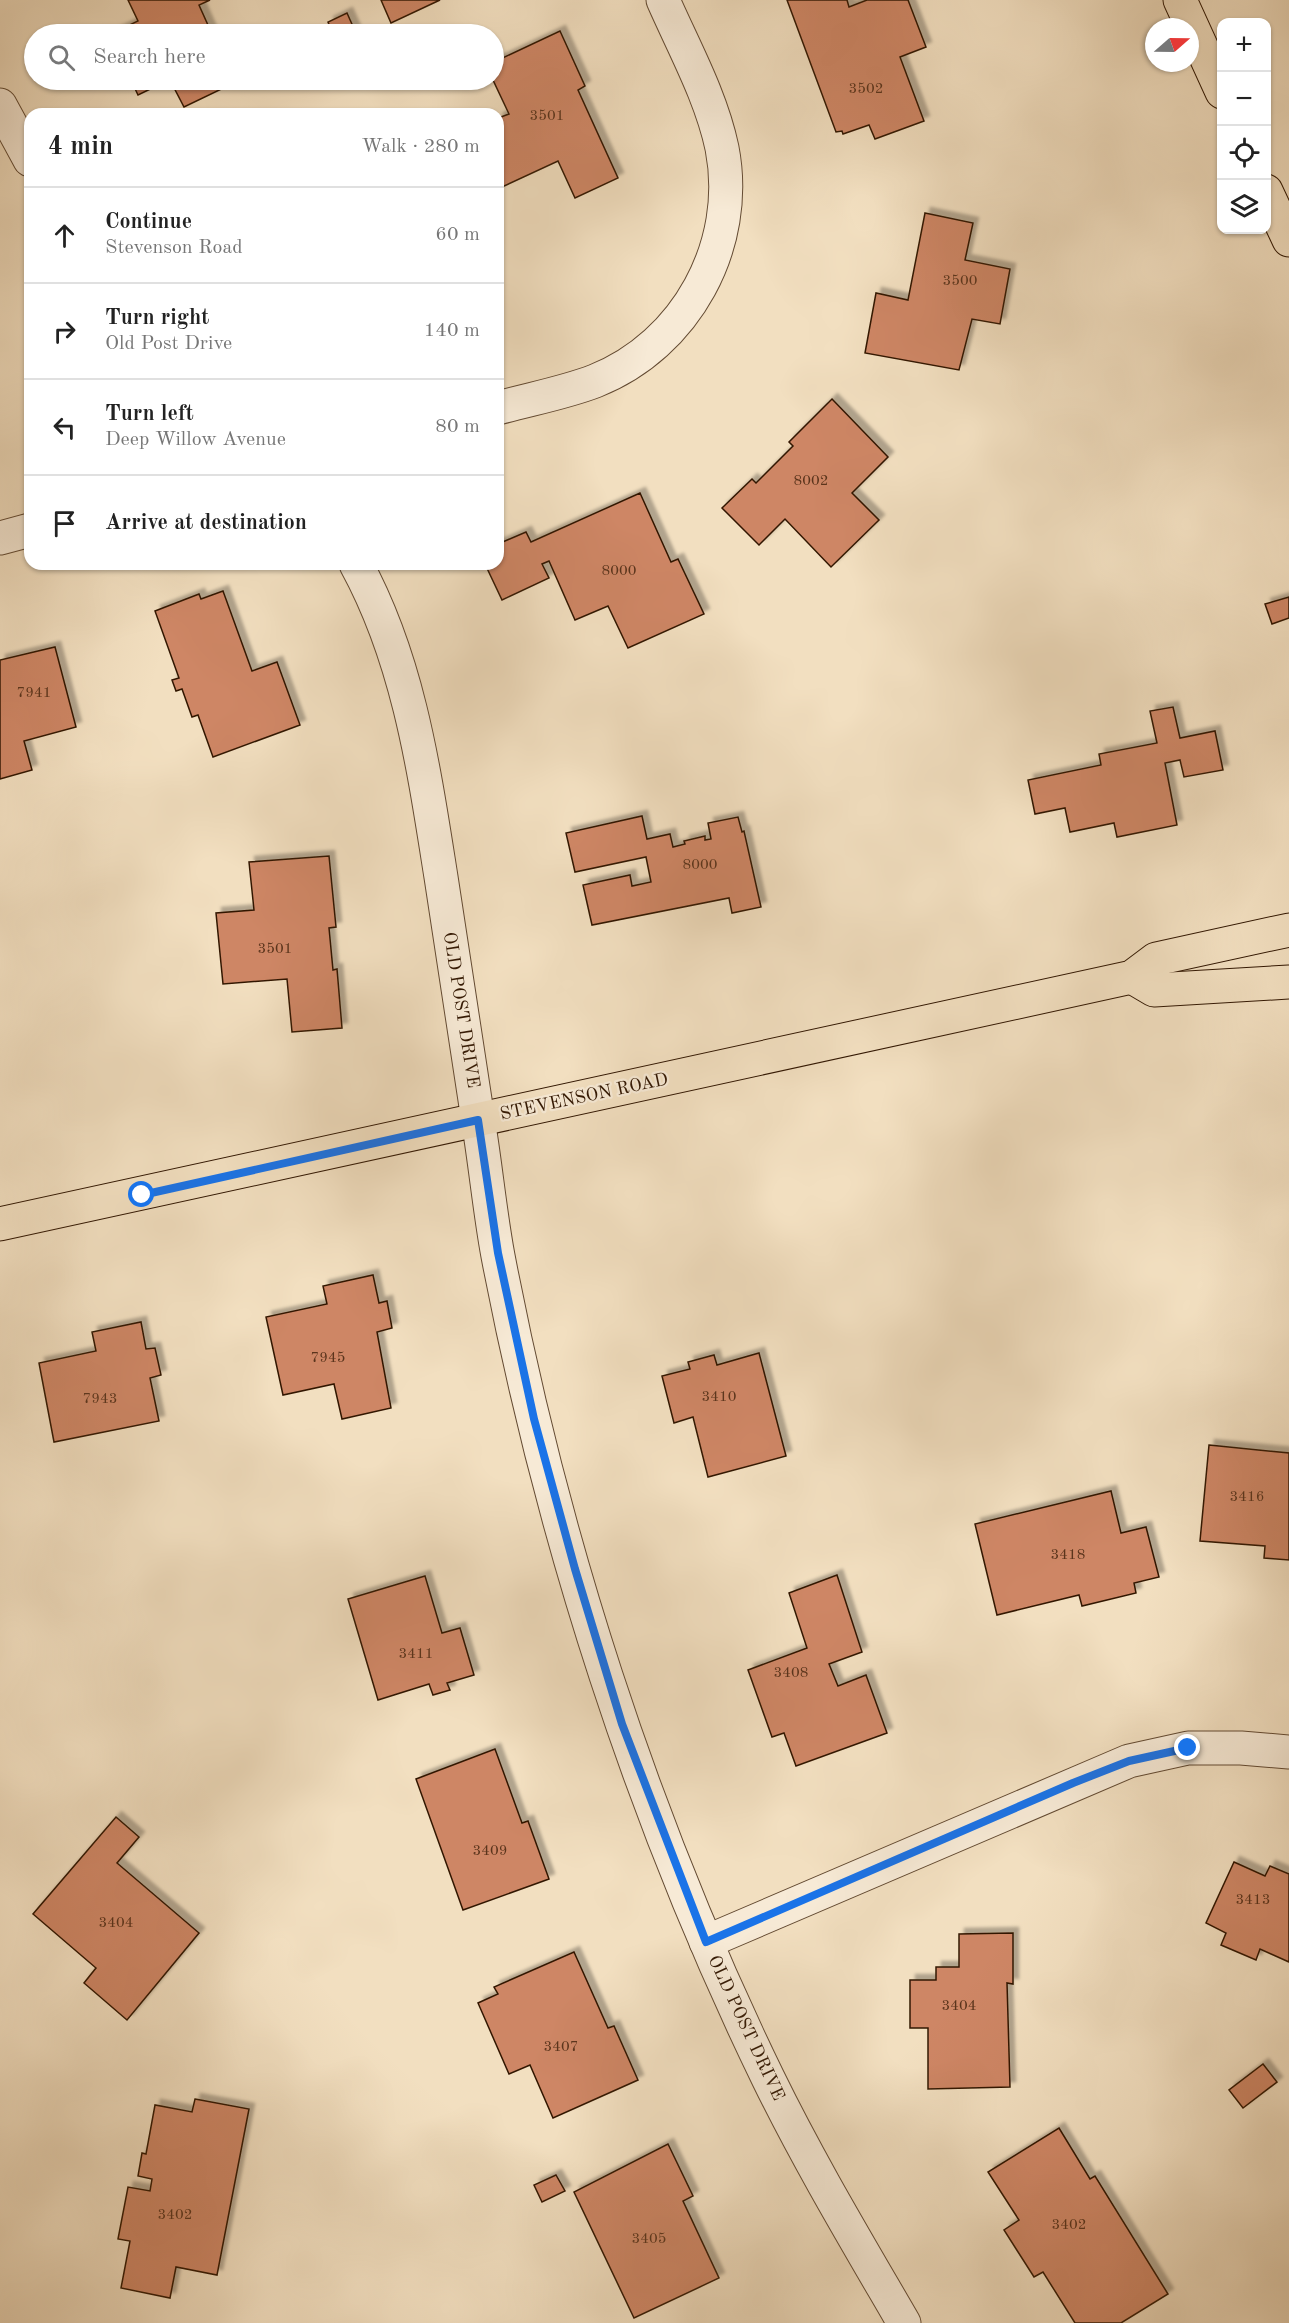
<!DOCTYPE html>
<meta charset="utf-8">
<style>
body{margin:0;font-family:"Old Standard TT",serif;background:#f6f6f6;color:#222}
.controls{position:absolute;right:18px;top:18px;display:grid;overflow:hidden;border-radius:12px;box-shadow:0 2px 4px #0004}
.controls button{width:54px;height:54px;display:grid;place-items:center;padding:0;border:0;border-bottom:2px solid #e0e0e0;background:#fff;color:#222;font:30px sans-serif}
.compass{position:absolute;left:1145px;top:18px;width:54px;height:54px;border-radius:50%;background:#fff;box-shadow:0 2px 4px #0004;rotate:70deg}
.stop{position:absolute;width:18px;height:18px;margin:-14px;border:4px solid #1a73e8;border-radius:50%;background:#fff}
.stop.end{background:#1a73e8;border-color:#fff;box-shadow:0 2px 6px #0008}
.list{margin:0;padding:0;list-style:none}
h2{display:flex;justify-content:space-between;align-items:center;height:78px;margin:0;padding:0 24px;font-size:26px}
h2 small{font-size:20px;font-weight:400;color:#767676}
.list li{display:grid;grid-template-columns:39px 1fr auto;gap:18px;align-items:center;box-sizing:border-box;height:96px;padding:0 24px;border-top:2px solid #e0e0e0}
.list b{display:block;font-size:22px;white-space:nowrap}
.list p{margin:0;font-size:20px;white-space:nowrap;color:#767676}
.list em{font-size:20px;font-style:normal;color:#767676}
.icon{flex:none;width:33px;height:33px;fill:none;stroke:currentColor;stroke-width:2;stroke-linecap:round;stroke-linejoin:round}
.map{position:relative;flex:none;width:1289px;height:2323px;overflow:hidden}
.search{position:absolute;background:#fff;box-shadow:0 2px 4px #0004;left:24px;top:24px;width:480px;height:66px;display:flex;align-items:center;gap:15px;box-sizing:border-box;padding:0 21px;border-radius:33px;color:#767676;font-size:22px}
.panel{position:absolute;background:#fff;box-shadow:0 2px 4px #0004;left:24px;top:108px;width:480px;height:462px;border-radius:18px}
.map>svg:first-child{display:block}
</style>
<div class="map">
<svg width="1289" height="2323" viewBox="0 0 1289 2323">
<defs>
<filter id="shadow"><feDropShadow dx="5.5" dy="-5.5" stdDeviation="1.5" flood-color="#0004"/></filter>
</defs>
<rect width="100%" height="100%" fill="#f2dfc0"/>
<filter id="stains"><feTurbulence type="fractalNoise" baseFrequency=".00333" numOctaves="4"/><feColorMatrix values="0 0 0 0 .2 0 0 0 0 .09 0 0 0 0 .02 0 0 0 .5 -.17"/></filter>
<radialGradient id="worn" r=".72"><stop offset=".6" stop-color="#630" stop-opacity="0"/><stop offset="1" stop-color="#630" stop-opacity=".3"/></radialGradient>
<g fill="#ce8665" stroke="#331803" stroke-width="1.5" filter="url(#shadow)">
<polygon points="128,0 210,0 199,5 212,34 111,34 138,21"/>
<polygon points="381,0 440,0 391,23"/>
<polygon points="787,0 847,0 849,7 867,0 908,0 926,47 900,57 924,121 875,139 869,125 843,134 842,131 836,132"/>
<polygon points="347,13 355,31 333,34 328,22"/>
<polygon points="560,31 585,86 578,90 618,178 575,198 558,161 502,187 498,178 498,118 509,114 493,80 494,62"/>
<polygon points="131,80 169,80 138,95"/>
<polygon points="170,80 232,80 234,83 184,107"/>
<polygon points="925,213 973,223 965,260 1010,269 1000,324 972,319 959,370 865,353 876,293 908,300"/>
<polygon points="832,399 888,457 852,493 879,520 831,567 785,519 759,545 722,508 752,479 756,483 793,446 789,442"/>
<polygon points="640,493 671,562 678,559 704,614 628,648 608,606 575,620 549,561 542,564 549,578 502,600 485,564 498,564 498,544 526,532 531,542"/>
<polygon points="223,591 252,671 277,662 300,725 213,757 198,715 192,717 182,689 176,691 172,680 179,678 155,611 199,594 201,599"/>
<polygon points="1289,597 1289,618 1272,624 1265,604"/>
<polygon points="55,647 76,727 24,741 32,770 0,779 0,660"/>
<polygon points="1173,707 1180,738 1215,731 1223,770 1184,777 1180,760 1165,763 1177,825 1117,837 1114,823 1070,832 1065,808 1035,814 1028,780 1101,765 1099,754 1157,743 1150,711"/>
<polygon points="642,816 647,839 670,834 673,847 685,844 684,841 705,836 705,840 711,839 708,823 738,817 742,832 744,831 761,907 732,913 729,898 592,925 583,885 630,875 632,886 651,882 646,857 575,872 566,833"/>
<polygon points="329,856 336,927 329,928 333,970 337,969 342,1028 292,1032 287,979 223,984 216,913 254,910 249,862"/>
<polygon points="373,1275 379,1303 387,1301 392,1328 377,1332 391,1408 342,1419 334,1384 283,1395 266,1317 327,1304 323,1286"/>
<polygon points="141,1322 146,1349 155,1348 161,1375 150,1378 159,1421 54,1442 39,1363 96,1351 92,1332"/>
<polygon points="759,1353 786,1456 708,1477 693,1417 674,1423 662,1376 690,1369 688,1362 714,1355 717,1365"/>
<polygon points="1209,1445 1289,1453 1289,1560 1264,1558 1265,1546 1200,1541"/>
<polygon points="1111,1491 1121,1533 1146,1527 1159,1577 1134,1583 1136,1593 1082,1606 1079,1595 997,1615 975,1524"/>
<polygon points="837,1575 862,1652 829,1664 838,1686 866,1675 887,1733 796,1766 784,1733 772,1737 748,1670 807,1648 789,1593"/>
<polygon points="425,1576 442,1633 460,1628 474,1675 447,1683 450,1690 433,1695 429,1684 378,1700 348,1599"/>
<polygon points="495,1749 522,1823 528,1821 549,1879 463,1910 416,1779"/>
<polygon points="116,1817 139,1837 117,1863 199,1933 127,2020 84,1983 96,1968 33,1914"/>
<polygon points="1234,1862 1265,1876 1270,1866 1289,1874 1289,1962 1260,1949 1256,1960 1221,1945 1226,1933 1206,1923"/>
<polygon points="1013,1933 1013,1984 1007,1983 1010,2087 928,2089 928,2028 910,2028 910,1980 936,1980 936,1967 959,1967 959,1934"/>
<polygon points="574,1952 608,2028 614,2026 638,2080 553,2118 530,2065 509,2074 478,2003 498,1994 494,1987"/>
<polygon points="1263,2064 1277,2082 1243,2108 1229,2090"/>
<polygon points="195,2099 249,2109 217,2275 176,2267 170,2298 121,2288 130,2241 118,2239 128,2187 150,2191 152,2179 138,2176 142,2153 146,2154 155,2105 192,2112"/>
<polygon points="1059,2128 1090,2179 1095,2176 1168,2294 1121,2323 1075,2323 1043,2272 1034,2277 1004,2230 1019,2220 988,2172"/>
<polygon points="668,2144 693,2196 683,2201 719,2278 634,2318 574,2192"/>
<polygon points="556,2175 565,2191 542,2202 534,2185"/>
</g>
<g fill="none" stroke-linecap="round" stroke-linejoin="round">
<g stroke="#634a32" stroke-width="35">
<g id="minor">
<polyline points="0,105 30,160"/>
<path d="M 498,408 C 530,399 564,393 595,381 C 686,345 741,245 722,148 C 711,96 684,48 663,0"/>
<polyline points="0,538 30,530"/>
<path d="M 356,564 C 409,661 424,770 441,877 C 454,960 467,1043 479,1126 C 486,1169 490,1213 498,1256 C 552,1538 642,1819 768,2078 C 809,2162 857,2242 904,2323"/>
<polyline points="706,1942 1129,1761 1188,1748 1241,1748 1289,1752"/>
</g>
</g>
<g stroke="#331803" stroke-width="35">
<g id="major">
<polyline points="1180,0 1222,92"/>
<polyline points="1266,191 1289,240"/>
<polyline points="1132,977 1154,990 1289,982"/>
<polyline points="0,1224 1132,977 1156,959 1289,930"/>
</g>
</g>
<use href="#minor" stroke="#f7ead6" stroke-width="33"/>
<use href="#major" stroke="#f2dfc0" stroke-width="33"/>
</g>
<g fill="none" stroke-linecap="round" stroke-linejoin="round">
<polyline stroke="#1a73e8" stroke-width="8" points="142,1195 478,1120 498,1253 534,1419 575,1569 622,1724 706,1942 1073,1783 1129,1761 1188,1748"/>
</g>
<g text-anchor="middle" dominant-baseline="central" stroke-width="4.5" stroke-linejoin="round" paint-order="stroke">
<g font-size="15" fill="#5a341c">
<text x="866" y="89">3502</text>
<text x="547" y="116">3501</text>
<text x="960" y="281">3500</text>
<text x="811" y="481">8002</text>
<text x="619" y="571">8000</text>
<text x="34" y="693">7941</text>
<text x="700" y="865">8000</text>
<text x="275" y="949">3501</text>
<text x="328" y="1358">7945</text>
<text x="719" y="1397">3410</text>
<text x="100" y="1399">7943</text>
<text x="1247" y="1497">3416</text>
<text x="1068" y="1555">3418</text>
<text x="416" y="1654">3411</text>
<text x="791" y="1673">3408</text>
<text x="490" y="1851">3409</text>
<text x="1253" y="1900">3413</text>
<text x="116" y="1923">3404</text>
<text x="959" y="2006">3404</text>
<text x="561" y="2047">3407</text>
<text x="175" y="2215">3402</text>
<text x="1069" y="2225">3402</text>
<text x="649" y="2239">3405</text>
</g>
<g font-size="18" fill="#331803" stroke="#f7ead6">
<text transform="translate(461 1010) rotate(81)">OLD POST DRIVE</text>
<text transform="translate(584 1097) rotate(-12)">STEVENSON ROAD</text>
<text transform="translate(746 2028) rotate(65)">OLD POST DRIVE</text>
</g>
</g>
<rect width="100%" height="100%" filter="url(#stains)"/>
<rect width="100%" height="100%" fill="url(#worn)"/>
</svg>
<div class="controls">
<button>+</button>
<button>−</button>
<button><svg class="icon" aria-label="locate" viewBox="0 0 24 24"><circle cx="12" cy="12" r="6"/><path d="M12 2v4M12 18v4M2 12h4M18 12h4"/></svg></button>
<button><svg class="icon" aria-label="layers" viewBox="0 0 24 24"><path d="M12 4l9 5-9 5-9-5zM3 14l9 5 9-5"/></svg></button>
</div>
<svg class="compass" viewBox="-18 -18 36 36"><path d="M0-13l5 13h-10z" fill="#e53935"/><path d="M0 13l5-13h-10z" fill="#767676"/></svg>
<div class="stop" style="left:142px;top:1195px"></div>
<div class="stop end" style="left:1188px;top:1748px"></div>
<div class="search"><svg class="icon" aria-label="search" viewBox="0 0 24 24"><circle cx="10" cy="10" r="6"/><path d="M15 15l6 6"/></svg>Search here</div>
<section class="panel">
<h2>4 min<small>Walk · 280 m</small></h2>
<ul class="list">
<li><svg class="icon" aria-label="ahead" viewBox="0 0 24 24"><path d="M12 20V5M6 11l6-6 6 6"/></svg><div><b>Continue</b><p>Stevenson Road</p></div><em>60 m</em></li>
<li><svg class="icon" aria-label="right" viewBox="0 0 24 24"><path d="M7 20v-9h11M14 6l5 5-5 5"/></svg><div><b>Turn right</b><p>Old Post Drive</p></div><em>140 m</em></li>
<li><svg class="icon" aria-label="left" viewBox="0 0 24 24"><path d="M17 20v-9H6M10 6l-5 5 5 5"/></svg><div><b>Turn left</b><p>Deep Willow Avenue</p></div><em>80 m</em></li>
<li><svg class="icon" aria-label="arrive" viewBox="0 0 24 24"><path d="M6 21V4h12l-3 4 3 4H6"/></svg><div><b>Arrive at destination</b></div></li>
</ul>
</section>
</div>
